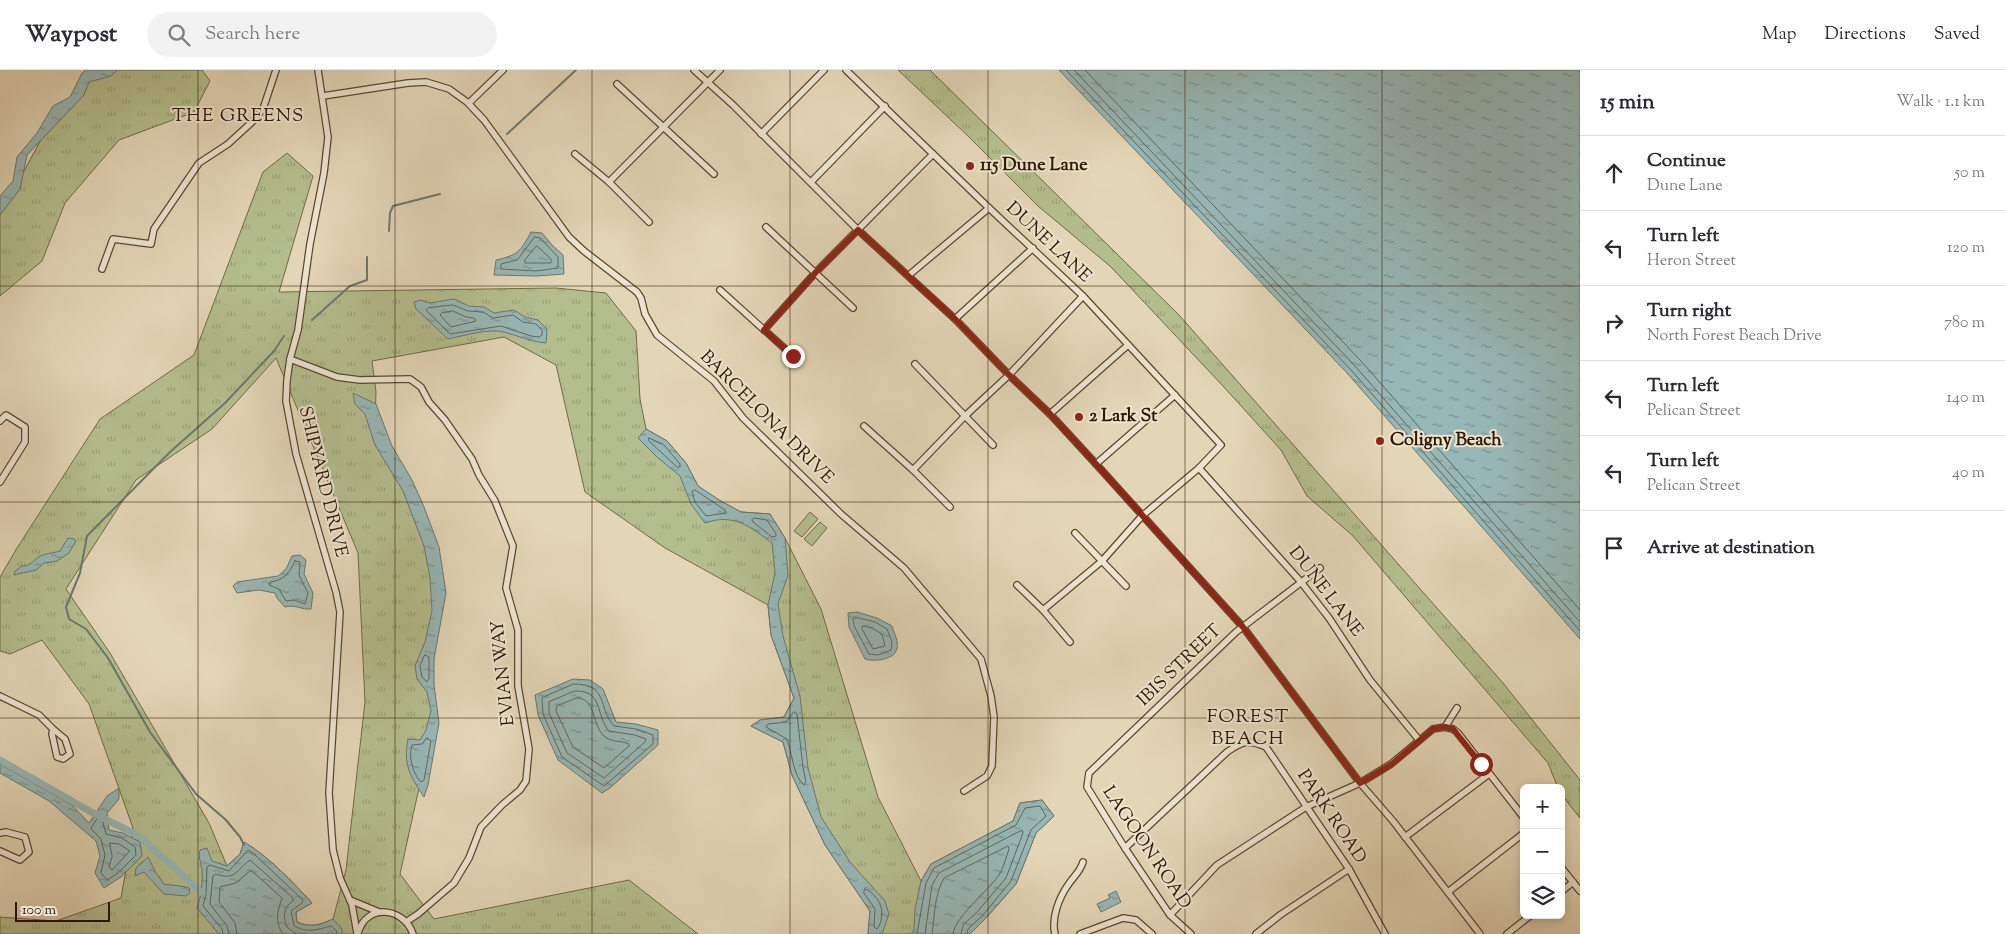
<!DOCTYPE html>
<meta charset="utf-8">
<style>
body{margin:0;font-family:"Sorts Mill Goudy",serif;background:#f2f2f3;color:#2b2b33}
.controls{position:absolute;right:15px;bottom:15px;display:grid;overflow:hidden;border-radius:8px;box-shadow:0 2px 8px #0003}
.controls button{width:45px;height:45px;display:grid;place-items:center;padding:0;border:0;border-bottom:1px solid #e1e1e2;background:#fff;color:#2b2b33;font:25px sans-serif}
.scale{position:absolute;left:15px;bottom:12px;width:95px;box-sizing:border-box;padding-left:5px;border:2px solid #301701;border-top:0;font-size:14px;line-height:18px;white-space:nowrap;color:#301701;-webkit-text-stroke:4px #ede4d0;paint-order:stroke}
.stop{position:absolute;width:15px;height:15px;margin:-11px;border:4px solid #8f2418;border-radius:50%;background:#fff}
.stop.end{background:#8f2418;border-color:#fff;box-shadow:0 1px 5px #0008}
.list{margin:0;padding:0;list-style:none}
h2{display:flex;justify-content:space-between;align-items:center;height:65px;margin:0;padding:0 20px;font-size:21px}
h2 small{font-size:16px;font-weight:400;color:#7c7c81}
.list li{display:grid;grid-template-columns:32px 1fr auto;gap:15px;align-items:center;box-sizing:border-box;height:75px;padding:0 20px;border-top:1px solid #e1e1e2}
.list b{display:block;font-size:19px;white-space:nowrap}
.list p{margin:0;font-size:16px;white-space:nowrap;color:#7c7c81}
.list em{font-size:16px;font-style:normal;color:#7c7c81}
.icon{flex:none;width:28px;height:28px;fill:none;stroke:currentColor;stroke-width:2;stroke-linecap:round;stroke-linejoin:round}
.map{position:relative;flex:none;width:1580px;height:864px;overflow:hidden}
header{display:flex;align-items:center;gap:30px;box-sizing:border-box;height:70px;padding:0 25px;background:#fff;border-bottom:1px solid #e1e1e2}
header strong{font-size:24px}
nav{display:flex;gap:28px;margin-inline-start:auto;font-size:18px}
.search{width:350px;height:45px;background:#f2f2f3;display:flex;align-items:center;gap:12px;box-sizing:border-box;padding:0 18px;border-radius:28px;color:#7c7c81;font-size:19px}
main{display:flex}
aside{flex:1;background:#fff}
.map>svg:first-child{display:block}
</style>
<header>
<strong>Waypost</strong>
<div class="search"><svg class="icon" aria-label="search" viewBox="0 0 24 24"><circle cx="10" cy="10" r="6"/><path d="M15 15l6 6"/></svg>Search here</div>
<nav><a>Map</a><a>Directions</a><a>Saved</a></nav>
</header>
<main>
<div class="map">
<svg width="1580" height="864" viewBox="0 0 1580 864">
<defs>
<pattern id="grass-tufts" width="24" height="20" patternUnits="userSpaceOnUse" patternTransform="scale(1.25)"><rect width="24" height="20" fill="#b4bd8e"/><path d="M3 7l-1-3M5 7V3M7 7l1-3M15 17l-1-3M17 17v-4M19 17l1-3" fill="none" stroke="#9ba279"/></pattern>
<pattern id="water-ripples" width="26" height="14" patternUnits="userSpaceOnUse" patternTransform="scale(1.25)"><rect width="26" height="14" fill="#97b7b6"/><path d="M2 4q2-2 4 0t4 0M15 11q2-2 4 0t4 0" fill="none" stroke="#7c9492"/></pattern>
</defs>
<rect width="100%" height="100%" fill="#e3d6b7"/>
<filter id="stains"><feTurbulence type="fractalNoise" baseFrequency=".004" numOctaves="4"/><feColorMatrix values="0 0 0 0 .2 0 0 0 0 .09 0 0 0 0 .02 0 0 0 .5 -.17"/></filter>
<radialGradient id="worn" r=".72"><stop offset=".6" stop-color="#630" stop-opacity="0"/><stop offset="1" stop-color="#630" stop-opacity=".3"/></radialGradient>
<g fill="url(#grass-tufts)" stroke="#726a48" fill-rule="evenodd">
<polygon points="99,0 202,0 210,11 194,42 119,70 65,133 42,191 0,226 0,137 23,103 44,64"/>
<polygon points="898,0 930,0 1179,245 1503,613 1580,710 1580,748 1561,724 1561,718 1558,718 1548,693 1353,466 1307,426 1281,380 1222,315 1111,197 1038,136 968,66"/>
<path d="M 287,83 L 313,106 L 279,222 L 556,218 L 606,223 L 636,261 L 640,329 L 646,359 L 667,371 L 686,393 L 698,416 L 719,430 L 741,442 L 770,444 L 785,468 L 821,539 L 878,727 L 921,811 L 931,794 L 1013,751 L 1020,733 L 1042,730 L 1054,746 L 1036,763 L 1016,814 L 986,848 L 970,864 L 868,864 L 870,841 L 825,775 L 792,705 L 783,672 L 751,656 L 760,650 L 784,647 L 794,628 L 771,565 L 768,535 L 665,478 L 585,422 L 556,295 L 504,267 L 372,291 L 376,322 L 375,352 L 431,461 L 441,530 L 427,606 L 436,641 L 400,804 L 434,849 L 629,810 L 698,864 L 0,864 L 0,847 L 56,851 L 121,828 L 133,758 L 89,634 L 42,570 L 10,584 L 0,581 L 0,507 L 17,478 L 100,349 L 194,285 L 263,102 ZM 276,288 L 358,483 L 365,632 L 346,800 L 333,849 C 320,855 310,858 297,852 L 296,842 L 312,833 C 292,811 269,787 244,772 L 240,784 L 227,796 L 209,753 L 110,583 L 66,519 L 136,410 L 212,359 Z"/>
</g>
<g fill="#b4bd8e" stroke="#726a48">
<polygon points="810,442 818,449 802,467 794,461"/>
<polygon points="820,452 827,458 812,476 804,469"/>
</g>
<g fill="url(#water-ripples)" stroke="#6e776e">
<polygon points="86,0 117,0 111,6 89,12 84,25 27,85 20,119 0,145 0,126 13,111 17,87 37,63 53,36 70,27 82,3"/>
<polygon points="1059,0 1580,0 1580,569 1347,303"/>
<path d="M 531,162 L 542,163 L 552,175 L 563,185 L 564,204 L 537,206 L 494,205 L 496,190 C 518,185 520,182 531,162 Z"/>
<path d="M 454,229 L 469,236 L 484,237 L 494,243 L 514,240 L 525,247 L 538,250 L 547,259 L 546,273 C 528,271 520,266 503,262 C 489,258 463,266 448,269 L 416,239 L 414,232 L 421,230 L 429,233 Z"/>
<path d="M 353,323 L 376,334 L 392,376 L 412,410 L 424,437 L 439,477 L 446,523 L 434,589 L 434,615 L 439,653 L 428,715 L 424,727 C 410,706 403,695 408,669 L 420,670 L 426,660 L 431,641 L 427,622 L 417,609 L 415,596 L 425,572 L 432,540 L 430,508 L 424,476 L 403,421 L 375,375 L 365,344 L 355,334 Z"/>
<path d="M 646,359 L 667,371 L 686,393 L 698,416 L 719,430 L 741,442 L 770,444 L 785,468 L 788,505 L 778,534 L 783,566 L 800,626 L 808,698 L 821,747 L 850,792 L 885,831 L 889,844 L 882,864 L 868,864 L 870,841 L 825,775 L 792,705 L 783,672 L 751,656 L 760,650 L 784,647 L 794,628 L 771,565 L 768,535 L 775,503 L 772,473 C 750,456 733,443 705,453 L 691,434 L 680,406 L 657,387 L 638,368 Z"/>
<path d="M 68,468 L 74,469 L 76,471 L 69,483 L 57,491 L 44,493 L 36,500 L 14,505 L 15,501 L 22,496 C 31,496 33,490 40,486 C 46,483 54,483 60,481 Z"/>
<path d="M 300,485 L 306,490 L 304,504 L 313,523 L 311,539 C 302,540 295,534 285,537 L 277,528 L 275,523 L 259,520 L 237,523 L 233,516 L 237,512 L 278,506 L 286,499 L 292,486 Z"/>
<path d="M 857,542 L 877,548 L 892,556 C 894,563 899,572 897,579 C 894,590 874,592 865,589 L 849,557 L 848,543 Z"/>
<polygon points="573,609 590,610 603,619 616,652 636,654 658,660 658,675 610,718 602,723 558,690 538,645 535,625"/>
<polygon points="0,694 72,735 89,753 107,726 119,718 119,729 107,743 109,760 123,763 140,772 142,786 121,807 104,818 95,803 100,786 96,771 49,731 0,703"/>
<polygon points="1042,730 1054,746 1036,763 1016,814 986,848 970,864 911,864 914,860 915,839 921,811 931,794 1013,751 1020,733"/>
<path d="M 244,772 C 269,787 292,811 312,833 L 296,842 L 297,852 C 310,858 320,855 333,849 L 342,859 L 342,864 L 219,864 L 197,838 C 201,826 203,813 202,800 C 201,793 198,788 200,780 L 207,778 L 212,791 L 227,796 L 240,784 Z"/>
<path d="M 148,787 L 156,803 L 164,814 C 173,816 181,815 189,818 L 190,823 L 186,826 L 164,824 L 144,802 L 135,806 L 136,798 Z"/>
<polygon points="1116,821 1121,832 1101,842 1097,834 1110,828 1108,825"/>
</g>
<g fill="none" stroke-linecap="round" stroke-linejoin="round">
<g stroke="#64675c" stroke-width="1">
<polyline points="1066,0 1351,300 1580,561"/>
<polyline points="1074,0 1355,296 1580,552"/>
<polyline points="1085,0 1361,291 1580,540"/>
<polygon points="535,167 540,168 558,187 558,198 536,201 501,199 501,194 517,190"/>
<polygon points="537,176 551,189 551,193 525,193 525,190"/>
<polygon points="453,235 468,241 483,242 493,248 513,245 523,252 536,254 542,260 542,265 539,267 531,266 501,256 450,264 426,240 428,238"/>
<polygon points="453,241 466,247 474,248 476,251 451,257 440,245 442,243"/>
<polygon points="649,368 664,375 680,394 680,397 677,397 649,371"/>
<polygon points="695,420 725,440 726,443 706,446 695,432 692,422"/>
<polygon points="754,448 767,450 776,464 776,466 772,467 753,452 752,450"/>
<path d="M 295,491 L 300,492 L 299,505 L 308,523 L 305,534 L 294,530 L 286,531 L 279,519 L 269,515 L 270,512 C 284,510 289,504 295,491 Z"/>
<polygon points="855,547 875,552 887,559 892,572 891,580 878,585 869,584 854,556 853,549"/>
<polygon points="863,556 872,558 882,564 885,576 873,579 862,559"/>
<polygon points="425,585 429,587 429,609 427,612 422,607 420,596"/>
<path d="M 574,614 C 609,614 597,637 614,656 L 636,659 L 653,665 L 653,674 L 604,716 L 562,687 L 543,644 L 542,628 Z"/>
<path d="M 575,621 C 604,620 595,645 609,661 L 635,665 L 646,669 L 645,672 L 604,708 L 567,683 L 549,643 L 549,632 Z"/>
<path d="M 577,628 C 596,628 592,654 603,665 C 610,673 621,670 629,674 L 629,676 L 604,698 L 573,677 L 556,641 L 557,636 Z"/>
<path d="M 794,642 L 797,644 L 803,698 L 806,712 L 804,715 C 793,706 792,682 787,669 L 766,657 L 768,654 L 786,652 Z"/>
<path d="M 427,668 L 431,671 L 424,710 L 421,712 C 413,704 408,687 412,675 L 422,674 Z"/>
<polygon points="98,748 102,749 106,764 122,768 135,777 136,785 118,803 107,810 101,803 105,785 101,769 91,759"/>
<polygon points="110,773 119,774 130,781 112,800 109,797 112,787"/>
<path d="M 865,819 C 881,826 887,845 877,859 L 874,857 L 875,839 L 864,823 Z"/>
<path d="M 223,864 L 222,859 L 203,836 L 206,824 L 207,797 L 210,795 L 229,801 L 248,780 L 253,783 L 303,830 L 302,833 L 291,841 L 294,856 C 307,863 317,860 331,856 L 336,860 L 337,864"/>
<path d="M 229,864 L 227,856 L 210,834 L 213,806 L 216,804 C 236,811 236,800 250,790 L 293,828 L 293,831 C 283,838 283,847 287,857 L 296,864"/>
<path d="M 237,864 L 235,853 L 219,832 L 220,817 L 236,813 L 251,800 L 282,828 C 278,840 274,852 283,864"/>
<polyline points="917,864 926,813 934,798 1016,755 1025,738 1040,736 1046,746 1031,760 1011,811 983,845 968,859 967,864"/>
<polyline points="925,864 932,815 939,803 1022,760 1023,763 1006,808 978,841 963,855 961,864"/>
<path d="M 932,864 C 935,845 934,826 944,808 L 1008,776 L 1009,779 C 1006,787 1004,797 999,805 C 988,821 954,848 953,864"/>
</g>
<g stroke="#6e776e" stroke-width="2">
<polyline points="507,64 576,0"/>
<polyline points="389,161 390,143 393,136 440,124"/>
<polyline points="312,250 350,216 367,210 367,187"/>
<polyline points="244,775 240,767 226,750 196,724 150,662 108,588 86,559 69,549 66,537 80,503 87,466 169,383 225,333 274,281 284,266"/>
</g>
<polyline stroke="#97b7b6" stroke-width="7" points="0,690 93,743 139,766 202,823"/>
<g stroke="#5d472e" stroke-width="8">
<g id="street">
<polyline points="318,0 328,67 324,103 310,174 298,260 290,289 287,310 286,331 296,384 336,522 340,542 329,723 333,780 340,808 352,835 357,863"/>
<polyline points="694,0 733,35 858,160 955,249 1009,305 1050,344 1096,394 1243,557 1360,713 1393,751 1480,864"/>
<polyline points="846,0 989,138 1083,226 1221,375 1199,398 1142,446 1102,491 1043,540"/>
<polyline points="617,14 714,104"/>
<polyline points="323,26 408,13 426,12 449,19 467,32 484,50 569,167 584,181 637,222 641,228 645,244 657,265 714,311 743,348 841,444 904,498 981,589 991,626 994,647 992,696 987,706 964,721"/>
<polyline points="469,33 503,0"/>
<polyline points="761,64 824,0"/>
<polyline points="575,84 609,112 649,152"/>
<polyline points="609,112 720,0"/>
<polyline points="811,112 885,36"/>
<polyline points="766,157 853,238"/>
<polyline points="102,199 113,169 151,174 154,159 199,93 228,74 252,52 263,39 276,0"/>
<polyline points="909,205 989,138"/>
<polyline points="720,220 793,286"/>
<polyline points="955,249 1033,178"/>
<polyline points="764,260 816,202 933,84"/>
<polyline points="290,289 337,307 360,310 410,309 421,317 429,332 445,350 472,389 479,405 495,431 513,476 506,518 518,560 518,616 529,679 526,711 520,720 502,735 481,757 469,788 454,813 418,844 406,852"/>
<polyline points="915,294 993,375"/>
<polyline points="1050,344 1128,275"/>
<polyline points="0,351 6,345 25,357 25,372 0,412"/>
<polyline points="864,356 913,400 950,437"/>
<polyline points="1096,394 1175,325"/>
<polyline points="1199,398 1301,512 1329,548 1370,610 1419,670"/>
<polyline points="913,400 965,346 1009,305 1083,226"/>
<polyline points="1075,463 1126,516"/>
<polyline points="1017,515 1043,540 1070,572"/>
<polyline points="0,626 39,645 53,659 65,669 70,684 63,689 57,687 52,664 53,659"/>
<polyline points="1445,657 1457,638"/>
<polyline points="0,763 6,762 25,767 29,782 20,790 0,781"/>
<polyline points="1405,767 1489,704"/>
<path d="M 1125,778 L 1227,682 C 1243,671 1248,669 1266,677 L 1349,799 L 1385,864"/>
<polyline points="1561,797 1580,821"/>
<polyline points="1448,822 1524,763"/>
<polyline points="1561,822 1573,812"/>
<polyline points="350,830 379,842"/>
<polyline points="1170,845 1217,795 1306,737 1360,713 1391,694 1433,659 1445,657 1453,659 1458,663 1524,748"/>
<path d="M 358,863 C 366,833 404,837 413,864"/>
<path d="M 1055,864 C 1051,848 1059,828 1068,815 C 1074,806 1080,802 1083,792"/>
<polyline points="1080,864 1123,848 1136,850 1152,864"/>
<polyline points="1191,864 1170,845 1125,778 1087,717 1089,703 1236,562 1320,498"/>
<polyline points="1256,864 1280,845 1349,799"/>
<polyline points="1507,864 1531,845"/>
</g>
</g>
<use href="#street" stroke="#ede4d0" stroke-width="5.5"/>
</g>
<g fill="none" stroke-linecap="round" stroke-linejoin="round">
<polyline stroke="#8f2418" stroke-width="6" points="793,286 764,260 816,202 858,160 955,249 1009,305 1050,344 1096,394 1243,557 1360,713 1392,694 1433,659 1445,657 1453,659 1481,694"/>
</g>
<path fill="none" stroke="#301701" stroke-width="1" stroke-opacity="0.55" d="M 198,0 L 198,864M 395,0 L 395,864M 592,0 L 592,864M 790,0 L 790,864M 988,0 L 988,864M 1185,0 L 1185,864M 1382,0 L 1382,864M 0,216 L 1580,216M 0,432 L 1580,432M 0,648 L 1580,648"/>
<g fill="#8f2418" stroke="#ede4d0" stroke-width="2">
<circle cx="970" cy="96" r="5"/>
<circle cx="1079" cy="347" r="5"/>
<circle cx="1380" cy="371" r="5"/>
</g>
<g text-anchor="middle" dominant-baseline="central" stroke-width="4" stroke-linejoin="round" paint-order="stroke">
<g font-size="18" font-weight="bold" fill="#301701" stroke="#ede4d0" text-anchor="start">
<text x="980" y="96">115 Dune Lane</text>
<text x="1089" y="347">2 Lark St</text>
<text x="1390" y="371">Coligny Beach</text>
</g>
<g font-size="18" fill="#301701" stroke="#ede4d0">
<text transform="translate(1048 173) rotate(43)">DUNE LANE</text>
<text transform="translate(766 348) rotate(45)">BARCELONA DRIVE</text>
<text transform="translate(322 412) rotate(76)">SHIPYARD DRIVE</text>
<text transform="translate(1325 522) rotate(52)">DUNE LANE</text>
<text transform="translate(1180 596) rotate(-44)">IBIS STREET</text>
<text transform="translate(504 603) rotate(-96)">EVIAN WAY</text>
<text transform="translate(1331 747) rotate(56)">PARK ROAD</text>
<text transform="translate(1146 778) rotate(56)">LAGOON ROAD</text>
</g>
<g font-size="19" letter-spacing="1" fill="#301701" stroke="#ede4d0">
<text x="238" y="46">THE GREENS</text>
<text x="1248" y="647">FOREST<tspan x="1248" dy="22">BEACH</tspan></text>
</g>
</g>
<rect width="100%" height="100%" filter="url(#stains)"/>
<rect width="100%" height="100%" fill="url(#worn)"/>
</svg>
<div class="controls">
<button>+</button>
<button>−</button>
<button><svg class="icon" aria-label="layers" viewBox="0 0 24 24"><path d="M12 4l9 5-9 5-9-5zM3 14l9 5 9-5"/></svg></button>
</div>
<div class="scale">100 m</div>
<div class="stop" style="left:1481px;top:694px"></div>
<div class="stop end" style="left:793px;top:286px"></div>
</div>
<aside>
<h2>15 min<small>Walk · 1.1 km</small></h2>
<ul class="list">
<li><svg class="icon" aria-label="ahead" viewBox="0 0 24 24"><path d="M12 20V5M6 11l6-6 6 6"/></svg><div><b>Continue</b><p>Dune Lane</p></div><em>50 m</em></li>
<li><svg class="icon" aria-label="left" viewBox="0 0 24 24"><path d="M17 20v-9H6M10 6l-5 5 5 5"/></svg><div><b>Turn left</b><p>Heron Street</p></div><em>120 m</em></li>
<li><svg class="icon" aria-label="right" viewBox="0 0 24 24"><path d="M7 20v-9h11M14 6l5 5-5 5"/></svg><div><b>Turn right</b><p>North Forest Beach Drive</p></div><em>780 m</em></li>
<li><svg class="icon" aria-label="left" viewBox="0 0 24 24"><path d="M17 20v-9H6M10 6l-5 5 5 5"/></svg><div><b>Turn left</b><p>Pelican Street</p></div><em>140 m</em></li>
<li><svg class="icon" aria-label="left" viewBox="0 0 24 24"><path d="M17 20v-9H6M10 6l-5 5 5 5"/></svg><div><b>Turn left</b><p>Pelican Street</p></div><em>40 m</em></li>
<li><svg class="icon" aria-label="arrive" viewBox="0 0 24 24"><path d="M6 21V4h12l-3 4 3 4H6"/></svg><div><b>Arrive at destination</b></div></li>
</ul>
</aside>
</main>
